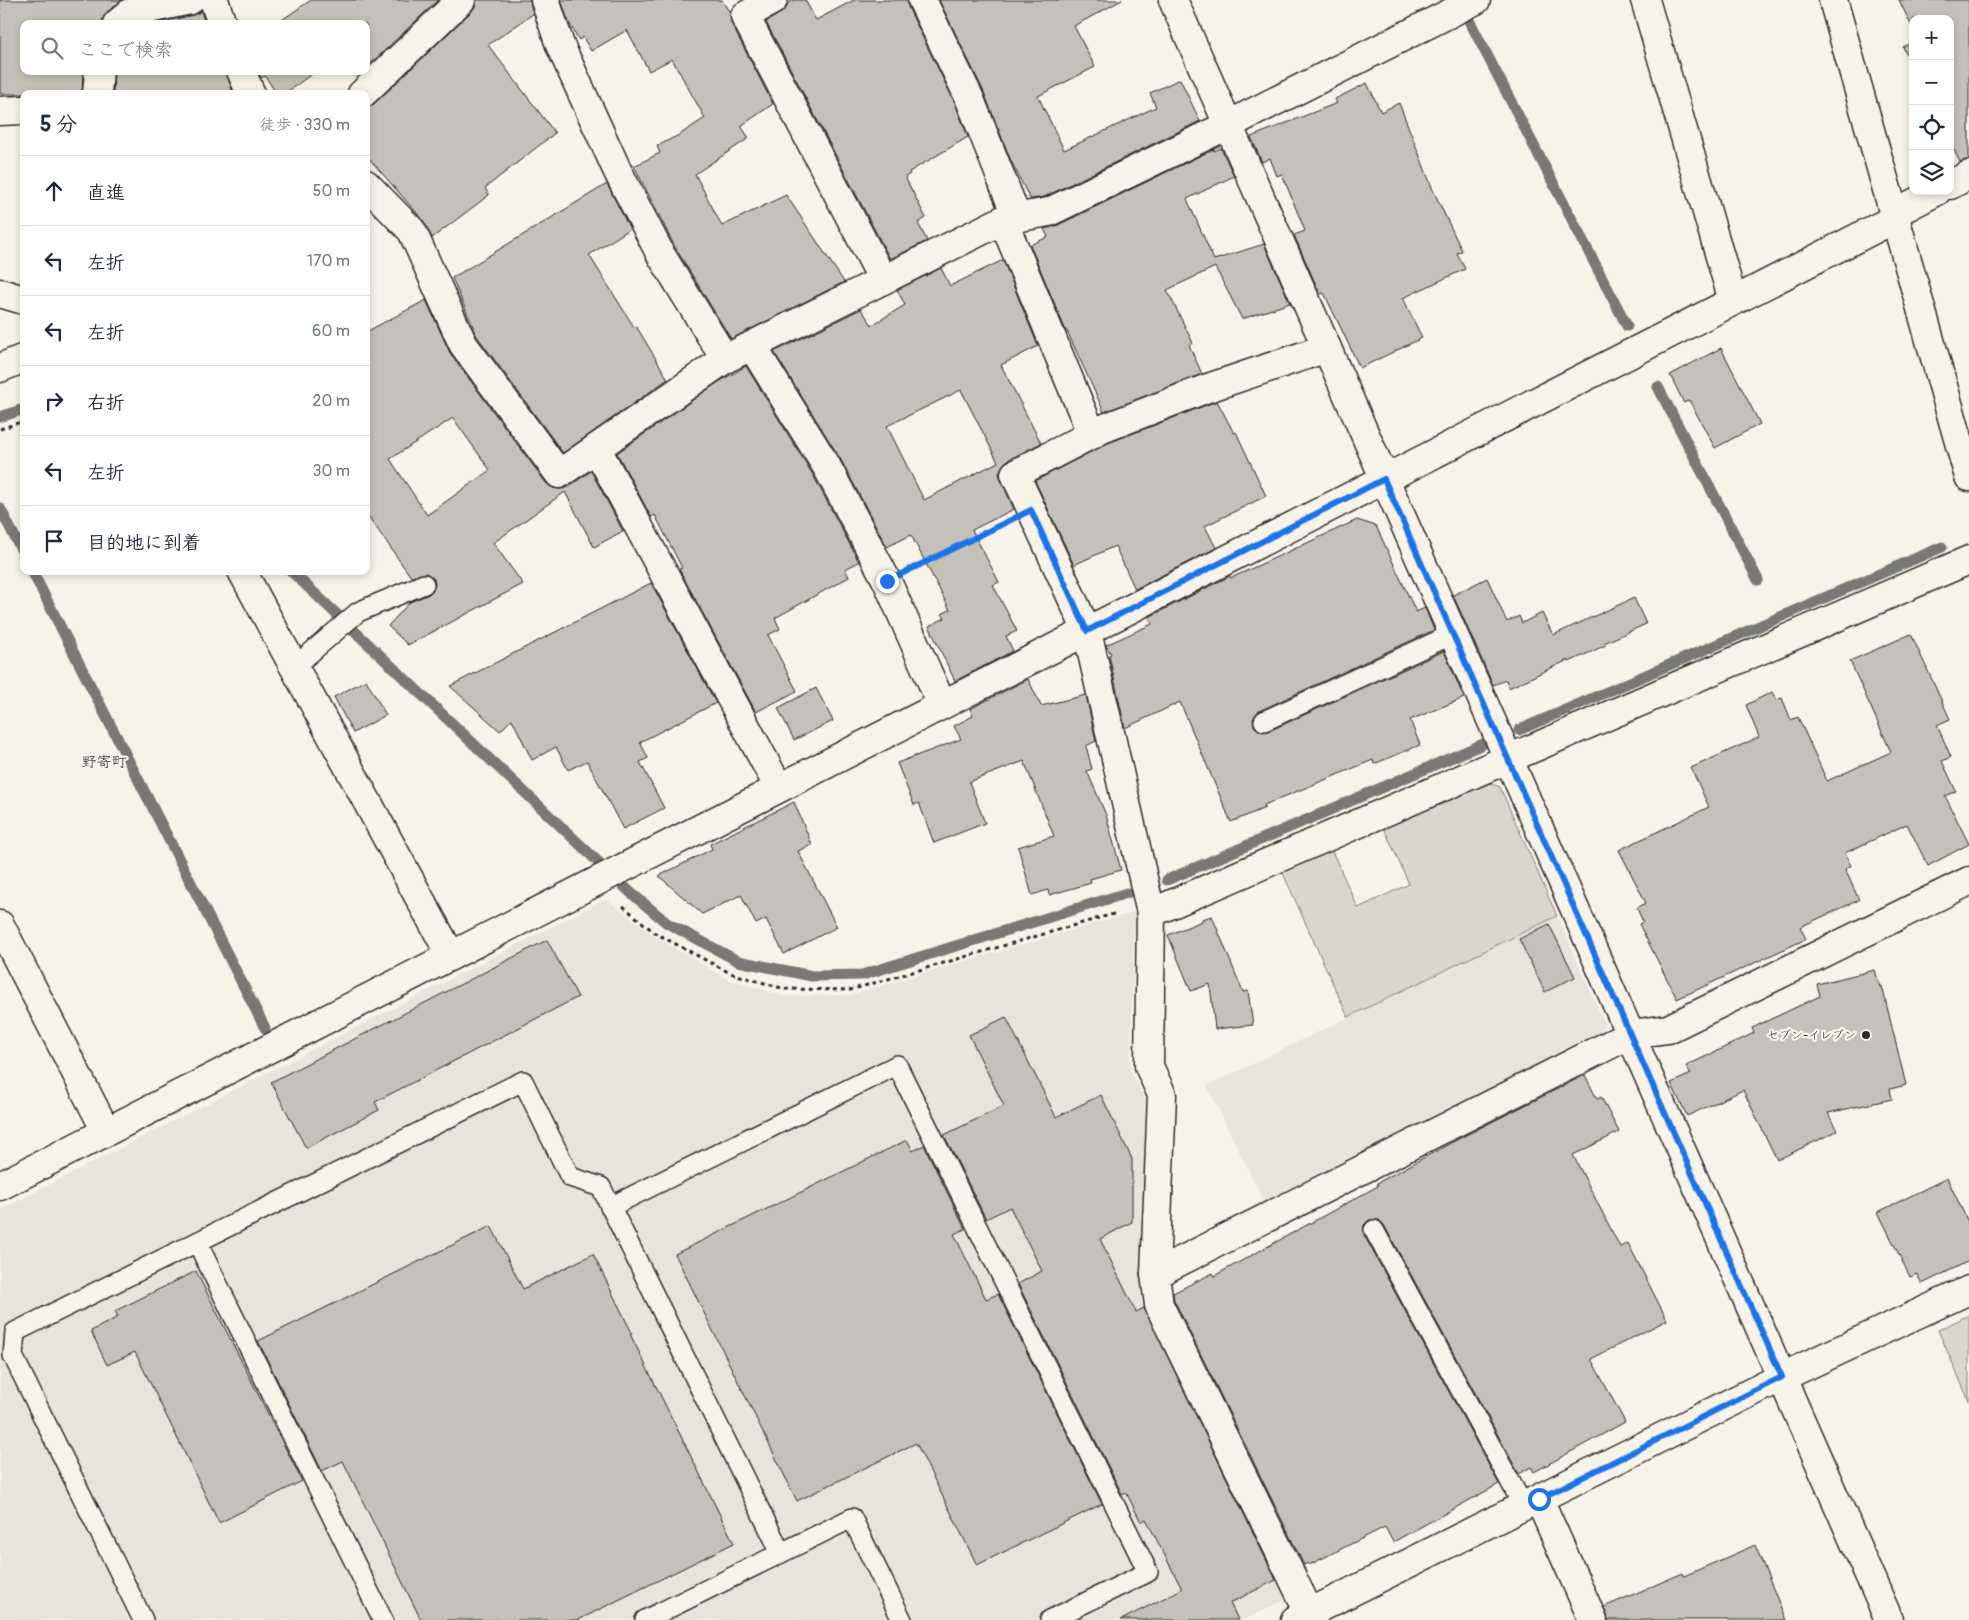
<!DOCTYPE html>
<html lang="ja">
<meta charset="utf-8">
<style>
body{margin:0;font-family:Pangolin,"Klee One",sans-serif;background:#f6f6f7;color:#1f2937}
.controls{position:absolute;right:15px;top:15px;display:grid;overflow:hidden;border-radius:10px;box-shadow:0 2px 8px #0003}
.controls button{width:45px;height:45px;display:grid;place-items:center;padding:0;border:0;border-bottom:1px solid #e0e1e3;background:#fff;color:#1f2937;font:25px sans-serif}
.stop{position:absolute;width:15px;height:15px;margin:-11px;border:4px solid #1a73e8;border-radius:50%;background:#fff}
.stop.end{background:#1a73e8;border-color:#fff;box-shadow:0 1px 5px #0008}
.list{margin:0;padding:0;list-style:none}
h2{display:flex;justify-content:space-between;align-items:center;height:65px;margin:0;padding:0 20px;font-size:21px}
h2 small{font-size:16px;font-weight:400;color:#747a83}
.list li{display:grid;grid-template-columns:32px 1fr auto;gap:15px;align-items:center;box-sizing:border-box;height:70px;padding:0 20px;border-top:1px solid #e0e1e3}
.list b{display:block;font-size:19px;white-space:nowrap}
.list em{font-size:16px;font-style:normal;color:#747a83}
.icon{flex:none;width:28px;height:28px;fill:none;stroke:currentColor;stroke-width:2;stroke-linecap:round;stroke-linejoin:round}
.map{position:relative;flex:none;width:1969px;height:1620px;overflow:hidden}
.search{position:absolute;background:#fff;box-shadow:0 2px 8px #0003;left:20px;top:20px;width:350px;height:55px;display:flex;align-items:center;gap:12px;box-sizing:border-box;padding:0 18px;border-radius:10px;color:#747a83;font-size:19px}
.panel{position:absolute;background:#fff;box-shadow:0 2px 8px #0003;left:20px;top:90px;width:350px;height:485px;border-radius:10px}
.map>svg:first-child{display:block}
</style>
<div class="map">
<svg width="1969" height="1620" viewBox="0 0 1969 1620">
<rect width="100%" height="100%" fill="#f7f3e8"/>
<filter id="ink" filterUnits="userSpaceOnUse"><feTurbulence type="fractalNoise" baseFrequency=".02" numOctaves="2"/><feDisplacementMap in="SourceGraphic" scale="10" xChannelSelector="R" yChannelSelector="G"/><feConvolveMatrix kernelMatrix="1 2 1 2 8 2 1 2 1" color-interpolation-filters="sRGB"/></filter>
<g filter="url(#ink)">
<g fill="#e8e4da">
<polygon points="606,899 656,937 727,979 784,996 849,995 1135,912 1130,1070 1146,1100 1141,1300 1288,1598 1244,1620 0,1620 0,1210"/>
<polygon points="1557,916 1605,1024 1602,1037 1264,1202 1207,1086"/>
</g>
<g fill="#dad6cc" stroke="#82807c">
<polygon points="1484,781 1500,787 1557,916 1348,1017 1282,871 1331,849 1358,908 1409,884 1383,826"/>
<polygon points="1969,1315 1969,1401 1938,1330"/>
</g>
<g fill="none" stroke-linecap="round" stroke-linejoin="round">
<g stroke="#7a7874" stroke-width="11">
<polyline points="1469,20 1627,326"/>
<polyline points="1658,387 1758,580"/>
<polyline points="0,417 24,409"/>
<polyline points="0,508 24,555"/>
<polyline points="32,571 265,1028"/>
<polyline points="291,571 630,892 667,923 738,961 812,976 862,975 1127,893"/>
<polyline points="1519,730 1942,547"/>
<polyline points="1167,880 1483,744"/>
</g>
</g>
<g fill="#c4c1b9" stroke="#2b2b2b" fill-rule="evenodd">
<polygon points="0,0 122,0 107,12 103,18 102,24 24,24 24,71 83,71 82,94 0,94"/>
<polygon points="311,0 438,0 366,68 366,24 276,24"/>
<polygon points="476,0 530,0 533,14 488,45 555,133 485,188 489,195 432,238 423,220 366,155 366,109 373,105 472,11 476,5"/>
<polygon points="561,0 722,0 730,13 731,23 773,104 741,126 749,138 695,174 722,226 786,195 844,282 731,339 675,247 634,166 660,153 657,146 679,135 705,118 672,59 649,71 627,30 591,51 583,37 579,40 569,23"/>
<polygon points="794,0 805,0 816,20 854,0 907,0 908,7 955,103 968,137 909,172 910,174 905,177 926,218 918,223 927,241 890,259 766,22 781,13 786,8 788,3"/>
<polygon points="939,0 1122,0 1074,26 1095,67 1038,96 1064,150 1156,107 1150,93 1180,79 1200,121 1044,197 1030,199 1011,161 983,90"/>
<polygon points="1899,0 1969,0 1969,159 1960,162 1950,142 1950,19 1913,19 1913,29"/>
<polygon points="201,11 205,24 154,24 193,15"/>
<polygon points="1913,42 1913,67 1903,47"/>
<polygon points="114,71 226,71 232,90 224,94 113,94"/>
<polygon points="258,71 316,71 284,94 277,94 265,76 261,78"/>
<polygon points="1367,83 1381,112 1399,103 1433,190 1462,251 1457,253 1465,269 1403,298 1422,338 1360,368 1324,293 1320,294 1294,235 1305,231 1282,174 1277,176 1270,158 1262,162 1251,137 1337,103 1335,99"/>
<polygon points="1221,148 1234,176 1187,199 1214,260 1264,244 1290,303 1242,319 1215,267 1167,290 1193,343 1189,345 1202,374 1104,412 1067,331 1066,331 1030,245 1048,237 1044,229 1056,226 1214,149 1214,151"/>
<polygon points="607,184 630,229 589,255 634,327 636,326 668,379 563,453 477,336 452,278"/>
<path d="M 1003,260 L 1038,346 L 1001,365 L 1041,443 L 1008,460 L 1002,466 L 999,473 L 1001,480 L 1014,509 L 972,530 L 999,582 L 993,585 L 1017,631 L 1006,636 L 1013,651 L 955,681 L 929,626 L 945,618 L 942,614 L 950,610 L 911,535 L 887,547 L 841,460 L 774,352 L 861,309 L 872,325 L 905,305 L 897,290 L 941,268 L 950,286 ZM 961,390 L 998,462 L 924,500 L 887,426 Z"/>
<path d="M 426,300 L 450,353 L 546,483 L 553,488 L 561,489 L 568,487 L 591,471 L 623,531 L 594,547 L 565,492 L 493,543 L 523,584 L 408,645 L 388,626 L 410,602 L 429,594 L 433,590 L 435,585 L 434,579 L 426,573 L 411,577 L 366,513 L 366,332 ZM 453,418 L 490,470 L 427,515 L 390,459 Z"/>
<polygon points="1721,348 1760,424 1715,448 1689,400 1684,403 1670,375"/>
<polygon points="746,366 813,475 859,562 845,569 849,577 775,618 780,629 768,635 797,691 756,712 679,569 682,568 655,515 651,517 617,453 717,383"/>
<polygon points="1217,401 1234,433 1236,432 1266,496 1205,526 1216,548 1135,589 1115,546 1074,565 1035,481 1108,443"/>
<polygon points="1357,520 1376,526 1416,612 1425,608 1434,630 1259,711 1253,719 1254,726 1262,732 1269,731 1444,651 1464,698 1410,720 1420,745 1374,764 1373,760 1264,805 1265,808 1231,822 1180,702 1125,728 1109,655 1111,654 1106,645 1152,624 1149,617 1230,576 1231,578"/>
<polygon points="1487,578 1507,622 1519,616 1522,623 1542,613 1553,635 1634,598 1646,624 1604,643 1606,645 1569,662 1568,660 1509,688 1506,680 1493,685 1453,595"/>
<polygon points="651,583 716,703 640,742 648,758 640,762 664,808 623,829 587,761 568,770 556,747 532,760 512,719 500,731 450,686"/>
<polygon points="1911,634 1950,719 1937,725 1951,757 1942,761 1956,791 1945,796 1969,844 1928,866 1907,824 1845,853 1851,866 1845,869 1859,900 1800,927 1806,939 1677,999 1639,924 1643,922 1637,908 1646,903 1619,850 1709,807 1691,768 1759,737 1746,705 1772,692 1776,700 1782,698 1791,720 1798,717 1827,781 1891,752 1850,661"/>
<polygon points="1028,679 1041,706 1086,695 1096,741 1086,746 1092,769 1087,771 1106,815 1121,870 1090,879 1091,883 1049,895 1048,890 1032,895 1018,847 1054,836 1024,761 969,782 985,823 934,843 919,803 914,805 897,763 961,739 954,726 973,716 970,709"/>
<polygon points="366,680 386,715 353,733 334,697"/>
<polygon points="816,688 833,721 794,740 778,708"/>
<polygon points="794,802 812,845 798,851 837,927 784,954 766,919 756,924 741,895 702,914 659,876 712,849 710,844"/>
<polygon points="1212,916 1243,992 1248,991 1253,1025 1215,1029 1210,984 1191,991 1168,935 1202,921 1202,919"/>
<polygon points="1549,924 1575,977 1545,992 1519,939"/>
<polygon points="547,940 578,997 375,1102 379,1110 306,1148 271,1082"/>
<polygon points="1875,970 1880,987 1882,986 1906,1085 1890,1089 1892,1099 1828,1113 1837,1131 1777,1160 1743,1090 1687,1116 1671,1083 1691,1074 1686,1066 1754,1033 1752,1028 1820,996 1817,984"/>
<polygon points="1006,1017 1056,1117 1101,1095 1132,1159 1132,1222 1100,1239 1136,1312 1144,1308 1276,1580 1230,1603 1238,1620 1121,1620 1182,1589 1146,1519 1141,1522 1126,1492 1122,1494 1018,1284 1042,1271 1010,1207 986,1219 944,1135 1004,1106 969,1035"/>
<polygon points="1585,1075 1597,1099 1601,1097 1619,1132 1573,1155 1620,1247 1628,1243 1667,1320 1591,1359 1625,1422 1534,1472 1531,1467 1519,1474 1384,1225 1379,1220 1369,1220 1364,1225 1364,1235 1499,1484 1393,1542 1385,1527 1309,1565 1308,1563 1304,1565 1174,1300 1173,1293 1213,1273 1214,1276 1378,1186 1377,1183 1460,1138"/>
<polygon points="907,1140 913,1151 924,1145 965,1229 954,1234 986,1299 998,1294 1102,1504 977,1565 916,1443 797,1501 675,1254"/>
<polygon points="1947,1178 1969,1224 1969,1261 1922,1284 1917,1274 1910,1277 1878,1212"/>
<polygon points="491,1226 523,1289 593,1254 632,1333 630,1334 734,1543 578,1620 421,1620 343,1461 322,1471 258,1341"/>
<polygon points="196,1271 302,1481 219,1523 135,1352 107,1365 91,1331 118,1317 115,1311"/>
<polygon points="1755,1545 1786,1620 1608,1620 1604,1607 1683,1573 1684,1576"/>
</g>
<g fill="none" stroke-linecap="round" stroke-linejoin="round">
<g stroke="#2b2b2b" stroke-width="22">
<g id="service">
<polyline points="294,667 358,612 424,584"/>
<polyline points="1264,721 1453,634"/>
<polyline points="610,1207 897,1065 1148,1572 1050,1620"/>
<polyline points="1374,1230 1524,1507"/>
<polyline points="197,1242 383,1620"/>
<polyline points="143,1620 13,1356 15,1332 523,1081 570,1177 601,1187 781,1553"/>
<polyline points="645,1620 852,1518 902,1620"/>
</g>
</g>
<g stroke="#2b2b2b" stroke-width="31">
<g id="minor">
<polyline points="214,0 222,24"/>
<polyline points="545,0 560,45 618,172 661,255 725,359"/>
<polyline points="773,0 745,16 883,280"/>
<polyline points="922,0 969,97 1017,218"/>
<polyline points="1173,0 1889,1620"/>
<polyline points="1645,0 1733,301"/>
<polyline points="117,24 130,13 190,0"/>
<polyline points="241,71 251,94"/>
<polyline points="97,94 99,71"/>
<polyline points="362,94 461,0"/>
<polyline points="0,111 24,110"/>
<polyline points="366,184 412,231 463,344 559,474 725,359 1003,220 1049,212 1228,125 1476,0"/>
<polyline points="1950,185 1969,175"/>
<polyline points="1895,213 1937,191"/>
<polyline points="1003,220 1092,435"/>
<polyline points="0,293 24,300"/>
<polyline points="752,346 827,467 887,581 942,705"/>
<polyline points="0,368 24,358"/>
<polyline points="597,449 779,788"/>
<polyline points="242,571 451,956"/>
<polyline points="1151,913 1969,560"/>
<polyline points="0,925 106,1131"/>
<polyline points="0,1186 1896,218"/>
<polyline points="1155,1274 1631,1034 1668,1029 1969,881"/>
<polyline points="1539,1499 1593,1620"/>
<polyline points="1313,1620 1159,1305 1155,1274 1162,1095 1149,1066 1151,913 1087,631 1015,474 1102,429 1205,389 1327,348"/>
</g>
</g>
<g stroke="#2b2b2b" stroke-width="31">
<g id="tertiary">
<polyline points="1833,0 1969,477"/>
<polyline points="1295,1620 1782,1377 1969,1290"/>
</g>
</g>
<g stroke="#2b2b2b" stroke-width="3" stroke-dasharray="4 4" stroke-linecap="butt">
<polyline points="0,429 24,421"/>
<polyline points="917,566 1001,525"/>
<polyline points="623,906 655,933 730,973 785,989 850,990 1117,913"/>
</g>
<use href="#service" stroke="#f7f3e8" stroke-width="19"/>
<use href="#minor" stroke="#f7f3e8" stroke-width="28"/>
<use href="#tertiary" stroke="#f7f3e8" stroke-width="28"/>
</g>
</g>
<g fill="none" stroke-linecap="round" stroke-linejoin="round" filter="url(#ink)">
<polyline stroke="#1a73e8" stroke-width="6" points="887,581 1031,510 1087,631 1384,479 1782,1377 1539,1499"/>
</g>
<circle fill="#2b2b2b" stroke="#f7f3e8" stroke-width="2" cx="1866" cy="1035" r="5"/>
<g text-anchor="middle" dominant-baseline="central" stroke-width="4.5" stroke-linejoin="round" paint-order="stroke">
<g font-size="12" fill="#2b2b2b" stroke="#f7f3e8" text-anchor="end">
<text x="1856" y="1035">セブン-イレブン</text>
</g>
<g font-size="15" fill="#2b2b2b" stroke="#f7f3e8">
<text x="104" y="762">野寄町</text>
</g>
</g>
</svg>
<div class="controls">
<button>+</button>
<button>−</button>
<button><svg class="icon" aria-label="locate" viewBox="0 0 24 24"><circle cx="12" cy="12" r="6"/><path d="M12 2v4M12 18v4M2 12h4M18 12h4"/></svg></button>
<button><svg class="icon" aria-label="layers" viewBox="0 0 24 24"><path d="M12 4l9 5-9 5-9-5zM3 14l9 5 9-5"/></svg></button>
</div>
<div class="stop" style="left:1539px;top:1499px"></div>
<div class="stop end" style="left:887px;top:581px"></div>
<div class="search"><svg class="icon" aria-label="search" viewBox="0 0 24 24"><circle cx="10" cy="10" r="6"/><path d="M15 15l6 6"/></svg>ここで検索</div>
<section class="panel">
<h2>5 分<small>徒歩 · 330 m</small></h2>
<ul class="list">
<li><svg class="icon" aria-label="ahead" viewBox="0 0 24 24"><path d="M12 20V5M6 11l6-6 6 6"/></svg><div><b>直進</b></div><em>50 m</em></li>
<li><svg class="icon" aria-label="left" viewBox="0 0 24 24"><path d="M17 20v-9H6M10 6l-5 5 5 5"/></svg><div><b>左折</b></div><em>170 m</em></li>
<li><svg class="icon" aria-label="left" viewBox="0 0 24 24"><path d="M17 20v-9H6M10 6l-5 5 5 5"/></svg><div><b>左折</b></div><em>60 m</em></li>
<li><svg class="icon" aria-label="right" viewBox="0 0 24 24"><path d="M7 20v-9h11M14 6l5 5-5 5"/></svg><div><b>右折</b></div><em>20 m</em></li>
<li><svg class="icon" aria-label="left" viewBox="0 0 24 24"><path d="M17 20v-9H6M10 6l-5 5 5 5"/></svg><div><b>左折</b></div><em>30 m</em></li>
<li><svg class="icon" aria-label="arrive" viewBox="0 0 24 24"><path d="M6 21V4h12l-3 4 3 4H6"/></svg><div><b>目的地に到着</b></div></li>
</ul>
</section>
</div>
